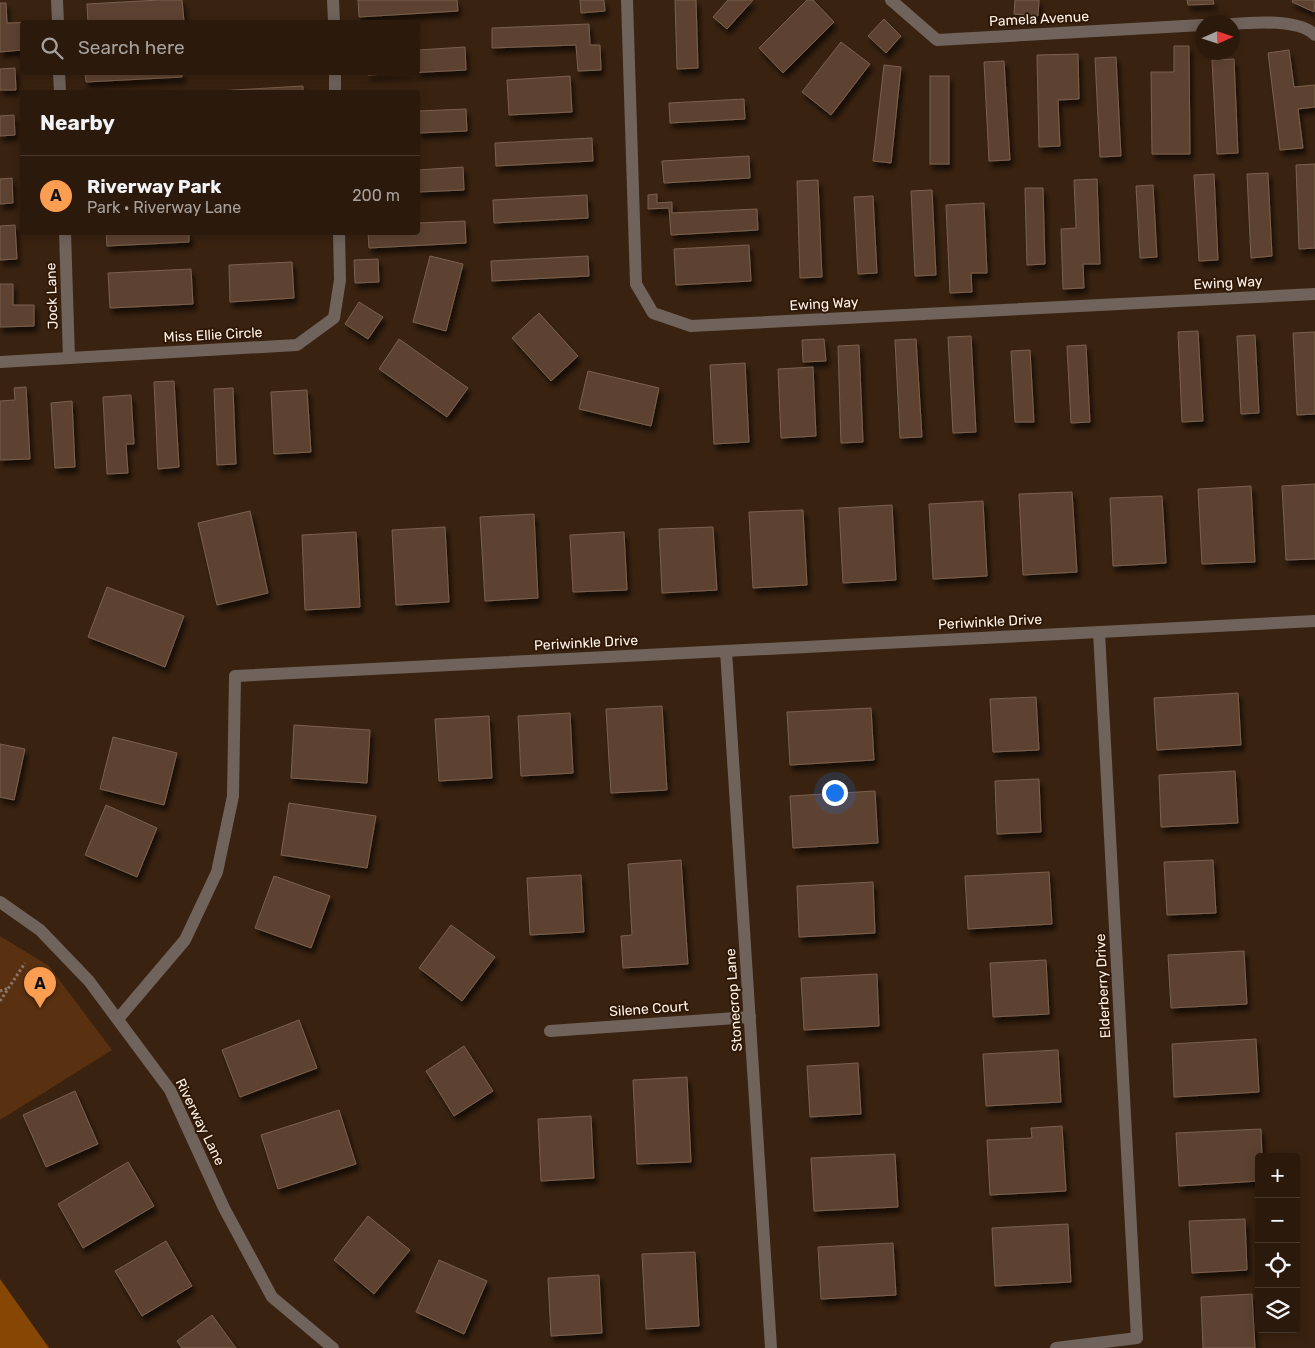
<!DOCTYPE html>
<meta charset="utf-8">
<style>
body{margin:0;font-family:Rubik,sans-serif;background:#332315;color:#f1f3f6}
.controls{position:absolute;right:15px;bottom:15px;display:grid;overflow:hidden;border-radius:5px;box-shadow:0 2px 12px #0003}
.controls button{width:45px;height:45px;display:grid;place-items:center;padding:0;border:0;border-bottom:1px solid #47382d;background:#2b1a0c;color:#f1f3f6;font:25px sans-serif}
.compass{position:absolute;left:1195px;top:15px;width:45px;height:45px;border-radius:50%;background:#2b1a0c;box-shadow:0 2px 12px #0003;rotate:87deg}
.you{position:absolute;left:834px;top:792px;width:18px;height:18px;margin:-12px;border:4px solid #fff;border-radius:50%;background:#1a73e8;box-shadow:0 0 0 8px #1a73e833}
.badge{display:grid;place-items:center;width:32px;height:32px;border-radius:50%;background:#fc9e52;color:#111;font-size:16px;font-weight:700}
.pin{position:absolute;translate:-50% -41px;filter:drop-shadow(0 1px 2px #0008)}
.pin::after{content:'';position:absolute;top:26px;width:18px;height:15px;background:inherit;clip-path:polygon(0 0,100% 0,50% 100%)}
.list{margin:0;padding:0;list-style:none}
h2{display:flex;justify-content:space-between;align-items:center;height:65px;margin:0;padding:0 20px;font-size:21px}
h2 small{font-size:16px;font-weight:400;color:#a6a19d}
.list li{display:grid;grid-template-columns:32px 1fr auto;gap:15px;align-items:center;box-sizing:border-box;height:80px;padding:0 20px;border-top:1px solid #47382d}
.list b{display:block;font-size:19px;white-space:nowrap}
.list p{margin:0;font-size:16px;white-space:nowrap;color:#a6a19d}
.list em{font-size:16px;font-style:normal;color:#a6a19d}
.icon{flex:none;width:28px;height:28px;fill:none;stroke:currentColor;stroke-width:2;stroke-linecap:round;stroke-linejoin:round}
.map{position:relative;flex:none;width:1315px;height:1348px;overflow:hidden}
.search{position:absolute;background:#2b1a0c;box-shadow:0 2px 12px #0003;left:20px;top:20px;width:400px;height:55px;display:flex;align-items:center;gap:12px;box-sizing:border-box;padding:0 18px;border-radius:5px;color:#a6a19d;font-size:19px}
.panel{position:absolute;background:#2b1a0c;box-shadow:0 2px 12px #0003;left:20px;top:90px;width:400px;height:145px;border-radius:5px}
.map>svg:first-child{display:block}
</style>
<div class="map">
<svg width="1315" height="1348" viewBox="0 0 1315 1348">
<defs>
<filter id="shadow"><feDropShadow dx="3" dy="5.5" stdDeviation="2.5" flood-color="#0009"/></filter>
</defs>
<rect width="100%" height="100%" fill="#392210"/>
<polygon fill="#593110" points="0,936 49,966 112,1050 0,1120"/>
<polygon fill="#874704" points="0,1279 49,1348 0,1348"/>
<g fill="#5d4330" stroke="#7b604d" filter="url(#shadow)">
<polygon points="159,0 182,0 184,21 88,22 87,4"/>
<polygon points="358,0 457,0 458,11 359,17"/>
<polygon points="580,0 604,0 605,11 581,13"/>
<polygon points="675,0 696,0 698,68 677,69"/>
<polygon points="728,0 753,0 727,29 713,17"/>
<polygon points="807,0 813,0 834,22 783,73 759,48"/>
<polygon points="1015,0 1039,0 1038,16 1014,14"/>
<polygon points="1187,0 1213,0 1214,4 1188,5"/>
<polygon points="1293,0 1315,0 1314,12 1292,2"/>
<polygon points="0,3 6,3 7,23 36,22 22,22 22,50 0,52"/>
<polygon points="884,19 901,36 886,53 868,36"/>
<polygon points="589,24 590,45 600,45 601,70 578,71 576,45 492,48 492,28"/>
<polygon points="841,42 870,64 831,115 802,92"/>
<polygon points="1174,46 1189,46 1190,154 1152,154 1151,72 1174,72"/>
<polygon points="465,47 466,70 368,75 368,72 418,72 418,50"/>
<polygon points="1289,50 1294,87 1315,85 1315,107 1298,109 1303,148 1280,150 1268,53"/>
<polygon points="1078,54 1079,99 1058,100 1060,146 1039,147 1037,55"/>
<polygon points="1116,57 1121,156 1100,157 1095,58"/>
<polygon points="1234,59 1238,153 1217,154 1212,60"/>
<polygon points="1004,61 1010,160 989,161 984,62"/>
<polygon points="884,65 901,67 891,163 873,161"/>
<polygon points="15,68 16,90 0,90 0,69"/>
<polygon points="85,72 182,72 182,77 86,82"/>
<polygon points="570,76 572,112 509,115 507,80"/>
<rect x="930" y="76" width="19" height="88"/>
<polygon points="303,86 303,92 217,92 217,91"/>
<polygon points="744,99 745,119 670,123 669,103"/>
<polygon points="466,109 467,131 418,133 418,111"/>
<polygon points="14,115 15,135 0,136 0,116"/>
<polygon points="592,138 593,161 496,166 495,143"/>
<polygon points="749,156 750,178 664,183 662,161"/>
<polygon points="1315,164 1315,248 1299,249 1296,165"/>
<polygon points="463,167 464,190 418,192 418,170"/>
<polygon points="1268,173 1272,256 1251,258 1247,174"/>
<polygon points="1214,174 1218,260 1199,261 1194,175"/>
<polygon points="12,178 13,203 0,204 0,179"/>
<polygon points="1097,179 1100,264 1083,264 1084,288 1063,289 1061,229 1076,228 1074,180"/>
<polygon points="818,180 822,277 800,278 797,181"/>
<polygon points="1153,185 1157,257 1140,258 1136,186"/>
<polygon points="1025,188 1043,188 1045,264 1027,265"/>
<polygon points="932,190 936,275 915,276 911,191"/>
<polygon points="657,194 657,203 672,202 672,213 757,209 758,230 671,235 669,208 648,209 648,195"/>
<polygon points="587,195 588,218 494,223 493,200"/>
<polygon points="873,196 877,273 858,274 854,197"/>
<polygon points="984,203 987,273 971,273 972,292 950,293 946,205"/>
<polygon points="465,221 466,243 369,248 368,232 418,232 418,223"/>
<polygon points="15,225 17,259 0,260 0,226"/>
<polygon points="106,232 189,232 189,242 107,246"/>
<polygon points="749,245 751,281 676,285 674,249"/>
<polygon points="430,256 463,264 446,331 413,322"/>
<polygon points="588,256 589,276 492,281 491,261"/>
<polygon points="378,259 379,282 355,283 354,260"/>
<polygon points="292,262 294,298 230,302 229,265"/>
<polygon points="191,269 193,304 110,308 108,273"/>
<polygon points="0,284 13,284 13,305 34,305 34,326 0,327"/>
<polygon points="359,302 383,317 368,339 345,324"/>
<polygon points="539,313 578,356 551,381 512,338"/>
<polygon points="1198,331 1203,421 1182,422 1178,332"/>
<polygon points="1315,332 1315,414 1297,415 1293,333"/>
<polygon points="1255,335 1259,413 1241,414 1237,336"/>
<polygon points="971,336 976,432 953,433 948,337"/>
<polygon points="399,339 468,388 447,417 379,369"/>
<polygon points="824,339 826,361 803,362 802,340"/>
<polygon points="916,339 922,437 900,438 895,340"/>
<polygon points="859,345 863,442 841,443 838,346"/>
<polygon points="1086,345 1090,422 1071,423 1067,346"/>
<polygon points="1030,350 1034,422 1015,422 1011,351"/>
<polygon points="745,363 749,442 714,444 710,365"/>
<polygon points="813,367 816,436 781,438 778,369"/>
<polygon points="588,371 659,388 651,426 579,409"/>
<polygon points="174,381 179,467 158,469 154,382"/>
<polygon points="26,387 30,459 0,460 0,401 15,400 14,388"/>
<polygon points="233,388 236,464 217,465 214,389"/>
<polygon points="307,390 311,452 274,454 271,392"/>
<polygon points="131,395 134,444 126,444 128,473 107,474 103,397"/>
<polygon points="72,401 75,467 55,468 51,403"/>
<polygon points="1315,484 1315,559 1286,560 1282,486"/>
<polygon points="1251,486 1255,562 1202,564 1198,489"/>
<polygon points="1072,492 1077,572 1023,575 1019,494"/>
<polygon points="1162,496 1166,563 1113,566 1110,498"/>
<polygon points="983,501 987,576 933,579 929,504"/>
<polygon points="892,505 896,580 843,583 839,508"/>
<polygon points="803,510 807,585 753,588 749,512"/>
<polygon points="250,511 268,593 217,605 198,523"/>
<polygon points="534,514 538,598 485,601 480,517"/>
<polygon points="445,527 449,602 396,605 392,530"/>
<polygon points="713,527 717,590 662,593 659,529"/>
<polygon points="356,532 360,607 305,610 302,535"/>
<polygon points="624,532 627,590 573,592 570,535"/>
<polygon points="107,587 184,616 165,667 88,637"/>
<polygon points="1238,693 1241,745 1157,750 1154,698"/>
<polygon points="1036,697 1039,750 993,752 990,699"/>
<polygon points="662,706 667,790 611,793 606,709"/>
<polygon points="871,708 874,760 790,765 787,712"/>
<polygon points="570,713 573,773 521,776 518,716"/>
<polygon points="489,716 492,778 439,781 435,719"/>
<polygon points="294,725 370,730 367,783 291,778"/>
<polygon points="113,737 177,753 164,805 100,789"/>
<polygon points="0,744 25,749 14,800 0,797"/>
<polygon points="1235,771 1238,823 1161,827 1159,775"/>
<polygon points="1039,779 1041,832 997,834 995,781"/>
<polygon points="875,791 878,843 793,848 790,796"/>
<polygon points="289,803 376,816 367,868 281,855"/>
<polygon points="106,805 157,828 137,877 85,855"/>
<polygon points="681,860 688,964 623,968 621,936 632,935 628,864"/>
<polygon points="1213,860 1216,913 1167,915 1164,862"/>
<polygon points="1049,872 1052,924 968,929 965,876"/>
<polygon points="581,875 584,932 530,935 527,878"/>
<polygon points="274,876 330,896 311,948 255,928"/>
<polygon points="873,882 875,933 799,937 797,886"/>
<polygon points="451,925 495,957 462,1001 419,968"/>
<polygon points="1244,951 1247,1004 1171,1008 1168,955"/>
<polygon points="1046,960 1049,1014 993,1017 990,963"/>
<polygon points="877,974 879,1026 804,1030 801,978"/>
<polygon points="299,1020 317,1068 240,1097 222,1050"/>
<polygon points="1256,1039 1259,1092 1174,1097 1172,1044"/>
<polygon points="464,1046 493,1091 454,1116 426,1071"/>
<polygon points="1058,1050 1061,1102 986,1106 983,1054"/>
<polygon points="858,1063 861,1114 810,1117 807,1066"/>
<polygon points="687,1077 691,1162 637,1164 633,1080"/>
<polygon points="75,1091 98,1144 46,1167 23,1115"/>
<polygon points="339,1110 356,1164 278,1189 261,1135"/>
<polygon points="591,1116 594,1178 541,1181 538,1119"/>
<polygon points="1062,1126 1066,1191 990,1195 987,1140 1032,1138 1031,1128"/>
<polygon points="1261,1129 1262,1157 1259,1157 1259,1181 1179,1186 1176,1133"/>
<polygon points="895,1154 898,1207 814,1211 811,1158"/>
<polygon points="128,1162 154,1206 83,1248 58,1204"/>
<polygon points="368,1216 410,1250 374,1294 334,1260"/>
<polygon points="1245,1219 1247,1270 1192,1273 1189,1221"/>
<polygon points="1068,1224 1071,1282 995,1286 992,1228"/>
<polygon points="166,1241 192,1286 142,1316 115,1271"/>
<polygon points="893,1243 896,1295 821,1299 818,1247"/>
<polygon points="695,1252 699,1326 646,1329 642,1254"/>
<polygon points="439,1260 487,1281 464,1334 416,1312"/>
<polygon points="599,1275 602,1333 551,1336 548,1278"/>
<polygon points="1252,1294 1255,1348 1203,1348 1201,1297"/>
<polygon points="212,1315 236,1348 182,1348 177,1341"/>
</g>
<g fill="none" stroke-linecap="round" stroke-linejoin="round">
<g stroke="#8a7769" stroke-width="3" stroke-dasharray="2.5 2.5" stroke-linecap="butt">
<polyline points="0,991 9,988"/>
<polyline points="0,1001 25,963"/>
</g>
<g stroke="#70635b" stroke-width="12">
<polyline points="57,0 58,22"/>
<polyline points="333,0 334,22"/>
<polyline points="627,0 636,284 653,313 691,326 1315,294"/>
<polyline points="891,0 937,40 1202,25"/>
<path d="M 1232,24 C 1255,22 1299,19 1315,35"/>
<polyline points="59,72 60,92"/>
<polyline points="335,72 335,92"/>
<polyline points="65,232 69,358"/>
<polyline points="0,362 297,345 334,318 340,280 339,232"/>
<polyline points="726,651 771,1348"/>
<polyline points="0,902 40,930 89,981 170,1090 224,1208 272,1297 333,1348"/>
<polyline points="118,1019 185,940 217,872 233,796 235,676 1315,621"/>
<polyline points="550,1031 750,1017"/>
<polyline points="1056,1348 1137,1338 1099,632"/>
</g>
</g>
<g text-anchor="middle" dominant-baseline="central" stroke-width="4" stroke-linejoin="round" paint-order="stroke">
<g font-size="14" fill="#fff2e9" stroke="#2f1806">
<text transform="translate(1039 19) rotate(-3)">Pamela Avenue</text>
<text transform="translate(1228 283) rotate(-3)">Ewing Way</text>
<text transform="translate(52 296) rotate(-92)">Jock Lane</text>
<text transform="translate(824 304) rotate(-3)">Ewing Way</text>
<text transform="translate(213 335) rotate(-3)">Miss Ellie Circle</text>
<text transform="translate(990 622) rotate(-3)">Periwinkle Drive</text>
<text transform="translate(586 643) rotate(-3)">Periwinkle Drive</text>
<text transform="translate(1103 986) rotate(-93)">Elderberry Drive</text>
<text transform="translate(734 1000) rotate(-94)">Stonecrop Lane</text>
<text transform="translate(649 1009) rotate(-4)">Silene Court</text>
<text transform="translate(200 1122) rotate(64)">Riverway Lane</text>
</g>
</g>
</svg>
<div class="controls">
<button>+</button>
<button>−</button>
<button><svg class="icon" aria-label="locate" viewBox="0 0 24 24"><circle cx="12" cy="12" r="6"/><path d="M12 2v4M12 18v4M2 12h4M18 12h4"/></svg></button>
<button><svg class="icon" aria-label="layers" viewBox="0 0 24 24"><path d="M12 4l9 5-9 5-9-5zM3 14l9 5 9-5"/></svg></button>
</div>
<svg class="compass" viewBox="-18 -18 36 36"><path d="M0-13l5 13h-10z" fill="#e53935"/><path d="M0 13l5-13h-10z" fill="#a6a19d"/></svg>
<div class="you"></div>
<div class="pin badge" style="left:40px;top:1008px">A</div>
<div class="search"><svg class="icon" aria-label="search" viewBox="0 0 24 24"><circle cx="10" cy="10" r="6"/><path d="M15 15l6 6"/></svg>Search here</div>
<section class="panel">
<h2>Nearby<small></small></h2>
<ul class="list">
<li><span class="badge">A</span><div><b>Riverway Park</b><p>Park · Riverway Lane</p></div><em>200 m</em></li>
</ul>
</section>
</div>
